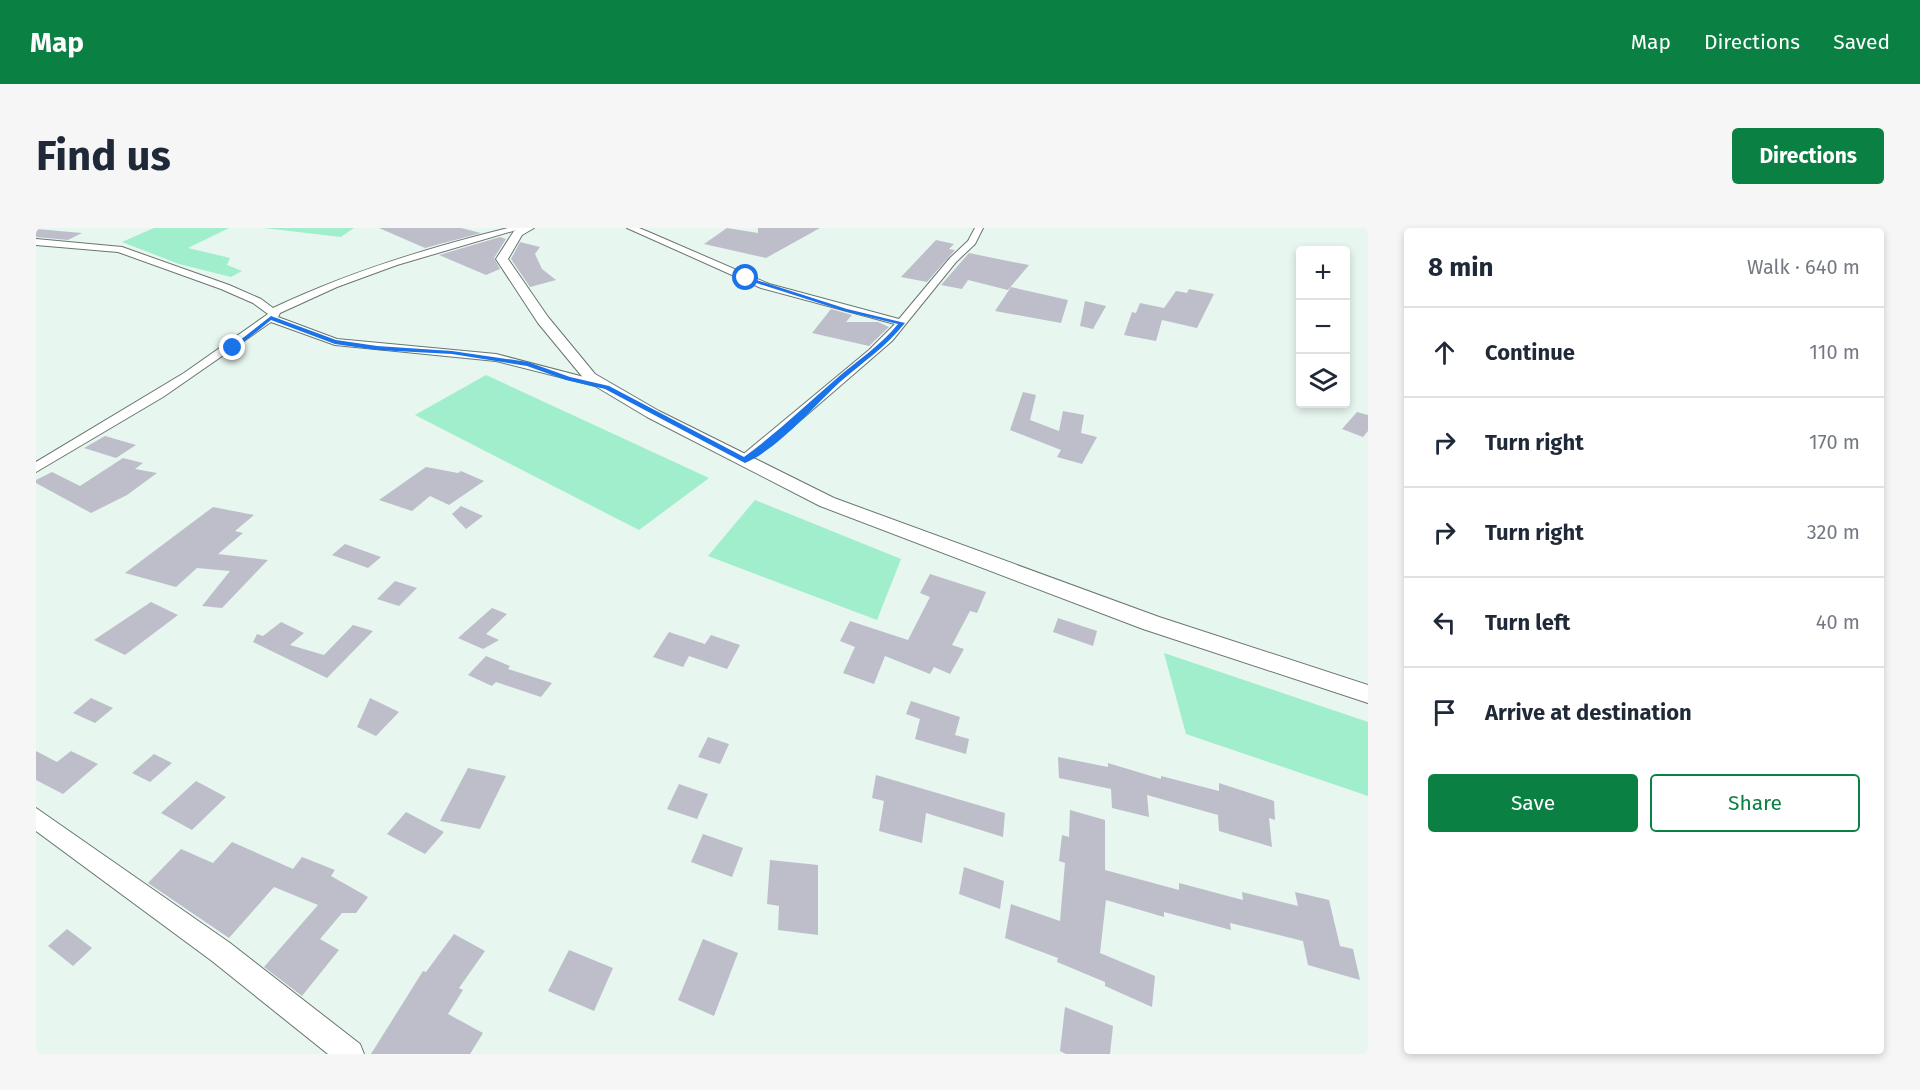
<!DOCTYPE html>
<meta charset="utf-8">
<style>
body{margin:0;font-family:"Fira Sans",sans-serif;background:#f6f6f7;color:#1f2937}
.controls{position:absolute;right:18px;top:18px;display:grid;overflow:hidden;border-radius:6px;box-shadow:0 3px 9px #0003}
.controls button{width:54px;height:54px;display:grid;place-items:center;padding:0;border:0;border-bottom:2px solid #e0e1e3;background:#fff;color:#1f2937;font:30px sans-serif}
.stop{position:absolute;width:18px;height:18px;margin:-14px;border:4px solid #1a73e8;border-radius:50%;background:#fff}
.stop.end{background:#1a73e8;border-color:#fff;box-shadow:0 2px 6px #0008}
.list{margin:0;padding:0;list-style:none}
h2{display:flex;justify-content:space-between;align-items:center;height:78px;margin:0;padding:0 24px;font-size:26px}
h2 small{font-size:20px;font-weight:400;color:#747a83}
.list li{display:grid;grid-template-columns:39px 1fr auto;gap:18px;align-items:center;box-sizing:border-box;height:90px;padding:0 24px;border-top:2px solid #e0e1e3}
.list b{display:block;font-size:22px;white-space:nowrap}
.list em{font-size:20px;font-style:normal;color:#747a83}
.actions{display:flex;gap:12px;padding:18px 24px}
.actions a{flex:1;padding:14px 0;border:2px solid #0b8043;border-radius:6px;text-align:center;font-size:21px;color:#0b8043}
.actions .main{background:#0b8043;color:#fff}
.icon{flex:none;width:33px;height:33px;fill:none;stroke:currentColor;stroke-width:2;stroke-linecap:round;stroke-linejoin:round}
.map{position:relative;flex:none;width:1332px;height:826px;overflow:hidden;border-radius:6px}
header{display:flex;align-items:center;gap:36px;box-sizing:border-box;height:84px;padding:0 30px;background:#0b8043;color:#fff}
header strong{font-size:28px}
nav{display:flex;gap:33px;margin-inline-start:auto;font-size:21px}
.intro{display:flex;align-items:center;justify-content:space-between;box-sizing:border-box;height:144px;padding:0 36px}
h1{margin:0;font-size:42px}
.button{padding:15px 27px;border-radius:6px;background:#0b8043;color:#fff;font-size:21px;font-weight:700}
main{display:flex;gap:36px;padding:0 36px}
aside{flex:1;background:#fff;border-radius:6px;box-shadow:0 3px 9px #0003}
.map>svg:first-child{display:block}
</style>
<header>
<strong>Map</strong>
<nav><a>Map</a><a>Directions</a><a>Saved</a></nav>
</header>
<div class="intro"><h1>Find us</h1><a class="button">Directions</a></div>
<main>
<div class="map">
<svg width="1332" height="826" viewBox="0 0 1332 826">
<rect width="100%" height="100%" fill="#e7f6ee"/>
<g fill="#a0eecb">
<polygon points="118,0 193,0 152,20 194,30 191,37 206,43 195,49 143,36 86,14"/>
<polygon points="228,0 318,0 305,9"/>
<polygon points="450,147 673,250 603,302 379,187"/>
<polygon points="719,272 865,331 841,392 672,328"/>
<polygon points="1128,425 1332,494 1332,568 1150,506"/>
</g>
<g fill="#bebecb">
<polygon points="343,0 425,0 445,5 389,20"/>
<polygon points="691,0 722,5 722,0 784,0 730,30 668,16"/>
<polygon points="0,1 46,5 32,12 0,9"/>
<polygon points="464,9 470,11 458,30 464,41 450,47 403,27"/>
<polygon points="900,12 918,16 913,21 919,22 891,54 865,49"/>
<polygon points="484,14 504,19 499,26 506,41 520,52 494,59 475,31"/>
<polygon points="933,25 972,33 993,37 972,62 932,52 926,61 905,57"/>
<polygon points="975,59 1032,72 1025,95 959,83"/>
<polygon points="1153,61 1178,66 1161,100 1126,92 1120,113 1088,107 1096,84 1100,85 1104,75 1128,80 1140,63 1151,65"/>
<polygon points="1049,73 1070,78 1057,101 1044,98"/>
<polygon points="795,81 816,87 810,94 842,94 853,99 833,118 776,105"/>
<polygon points="987,164 1000,167 994,192 1023,203 1027,183 1048,187 1045,205 1061,209 1046,236 1021,229 1025,222 974,202"/>
<polygon points="1321,184 1332,187 1332,203 1327,209 1306,201"/>
<polygon points="69,208 100,217 80,230 48,220"/>
<polygon points="87,230 107,235 99,241 121,245 91,267 55,285 0,255 0,252 16,244 44,258"/>
<polygon points="390,239 422,245 425,243 448,253 413,277 394,268 376,283 343,272"/>
<polygon points="425,278 447,288 430,301 416,286"/>
<polygon points="177,279 218,287 199,303 207,305 182,326 232,332 186,380 166,378 194,343 161,340 140,359 89,345"/>
<polygon points="309,316 345,329 332,340 296,327"/>
<polygon points="894,346 950,364 941,385 934,383 916,417 928,421 914,446 898,439 894,446 849,428 838,456 807,445 819,419 804,413 814,393 872,412 894,369 884,365"/>
<polygon points="359,353 381,360 363,378 341,371"/>
<polygon points="115,374 142,387 89,427 58,412"/>
<polygon points="456,380 471,386 450,406 463,412 447,421 422,410"/>
<polygon points="1022,390 1061,403 1057,418 1017,404"/>
<polygon points="245,394 268,405 254,417 288,427 317,397 337,403 291,450 217,414 221,406 227,408"/>
<polygon points="633,404 669,416 675,407 704,417 691,441 653,428 647,439 617,429"/>
<polygon points="450,428 474,438 472,441 516,455 505,469 460,454 456,458 432,447"/>
<polygon points="55,470 77,480 59,495 37,485"/>
<polygon points="334,470 363,484 340,508 321,499"/>
<polygon points="875,473 924,489 919,507 933,511 930,526 879,511 884,491 870,486"/>
<polygon points="672,509 693,516 684,536 662,529"/>
<polygon points="0,523 21,534 35,523 62,536 27,566 0,552"/>
<polygon points="118,526 136,535 114,554 96,545"/>
<polygon points="1022,529 1072,539 1072,535 1125,551 1125,548 1183,563 1183,555 1238,573 1239,592 1233,590 1236,619 1183,603 1182,587 1111,567 1113,589 1076,580 1075,561 1023,550"/>
<polygon points="432,540 470,548 444,601 404,593"/>
<polygon points="840,547 969,585 967,609 890,585 886,615 843,603 848,573 836,570"/>
<polygon points="160,553 190,569 156,602 125,585"/>
<polygon points="643,556 672,566 661,591 631,581"/>
<polygon points="1034,582 1069,592 1069,642 1143,662 1143,655 1207,672 1206,664 1262,678 1259,664 1293,672 1304,718 1317,721 1324,752 1272,737 1267,713 1194,695 1195,702 1128,684 1128,689 1070,672 1064,725 1119,748 1116,779 1069,758 1069,754 1021,734 1022,730 969,710 975,676 1024,693 1029,635 1023,633 1026,607 1033,609"/>
<polygon points="370,584 408,604 389,626 351,606"/>
<polygon points="667,606 707,620 696,649 655,634"/>
<polygon points="196,614 257,641 266,629 299,642 295,648 332,669 320,685 306,685 284,711 303,722 266,768 228,739 282,677 238,659 193,710 112,655 145,621 177,635"/>
<polygon points="734,632 782,637 782,707 742,702 743,678 731,676"/>
<polygon points="928,639 968,653 964,681 923,666"/>
<polygon points="31,701 56,720 37,738 12,718"/>
<polygon points="418,706 449,723 423,760 427,762 412,786 447,805 434,826 335,826 387,743 390,744"/>
<polygon points="667,711 702,725 678,788 642,772"/>
<polygon points="533,722 577,740 558,783 512,763"/>
<polygon points="1029,779 1077,798 1074,826 1030,826 1024,823"/>
</g>
<g fill="none" stroke-linecap="round" stroke-linejoin="round">
<g stroke="#697670" stroke-width="2">
<g id="minor">
<path d="M 472,0 L 487,0 L 361,37 L 301,59 L 244,85 L 242,89 L 301,111 L 460,126 L 575,156 L 575,162 L 460,133 L 299,117 L 235,94 L 127,169 L 0,244 L 0,234 L 148,145 L 232,86 L 217,75 L 185,61 L 82,24 L 0,17 L 0,11 L 86,19 L 193,57 L 225,71 L 237,80 C 313,44 391,20 472,0 Z"/>
<polygon points="591,0 603,0 615,5 733,56 863,91 914,30 932,13 939,0 947,0 939,16 920,34 856,113 738,215 709,236 702,232 704,229 833,122 859,96 725,60"/>
<polygon points="0,580 194,715 324,816 328,826 292,826 176,733 0,603"/>
</g>
</g>
<g stroke="#697670" stroke-width="2">
<polygon id="tertiary" points="483,0 498,0 486,7 472,31 512,89 559,146 623,183 798,270 1123,389 1332,457 1332,475 1107,401 784,278 611,189 549,152 502,95 460,31 478,3"/>
</g>
<use href="#minor" fill="#fff" fill-rule="evenodd"/>
<use href="#tertiary" fill="#fff" fill-rule="evenodd"/>
</g>
<path fill="#1a73e8" d="M 708,48 L 811,81 L 869,95 C 850,119 827,134 804,154 C 777,179 743,220 709,235 L 569,161 L 530,152 L 491,138 L 416,126 L 341,122 L 299,116 L 235,92 L 199,121 L 194,120 L 235,88 L 300,112 L 341,118 L 416,123 L 492,134 L 534,149 L 573,158 L 708,229 C 741,205 770,177 800,151 C 822,132 844,118 862,96 L 808,83 L 708,51 Z"/>
</svg>
<div class="controls">
<button>+</button>
<button>−</button>
<button><svg class="icon" aria-label="layers" viewBox="0 0 24 24"><path d="M12 4l9 5-9 5-9-5zM3 14l9 5 9-5"/></svg></button>
</div>
<div class="stop" style="left:710px;top:50px"></div>
<div class="stop end" style="left:197px;top:120px"></div>
</div>
<aside>
<h2>8 min<small>Walk · 640 m</small></h2>
<ul class="list">
<li><svg class="icon" aria-label="ahead" viewBox="0 0 24 24"><path d="M12 20V5M6 11l6-6 6 6"/></svg><div><b>Continue</b></div><em>110 m</em></li>
<li><svg class="icon" aria-label="right" viewBox="0 0 24 24"><path d="M7 20v-9h11M14 6l5 5-5 5"/></svg><div><b>Turn right</b></div><em>170 m</em></li>
<li><svg class="icon" aria-label="right" viewBox="0 0 24 24"><path d="M7 20v-9h11M14 6l5 5-5 5"/></svg><div><b>Turn right</b></div><em>320 m</em></li>
<li><svg class="icon" aria-label="left" viewBox="0 0 24 24"><path d="M17 20v-9H6M10 6l-5 5 5 5"/></svg><div><b>Turn left</b></div><em>40 m</em></li>
<li><svg class="icon" aria-label="arrive" viewBox="0 0 24 24"><path d="M6 21V4h12l-3 4 3 4H6"/></svg><div><b>Arrive at destination</b></div></li>
</ul>
<div class="actions"><a class="main">Save</a><a>Share</a></div>
</aside>
</main>
